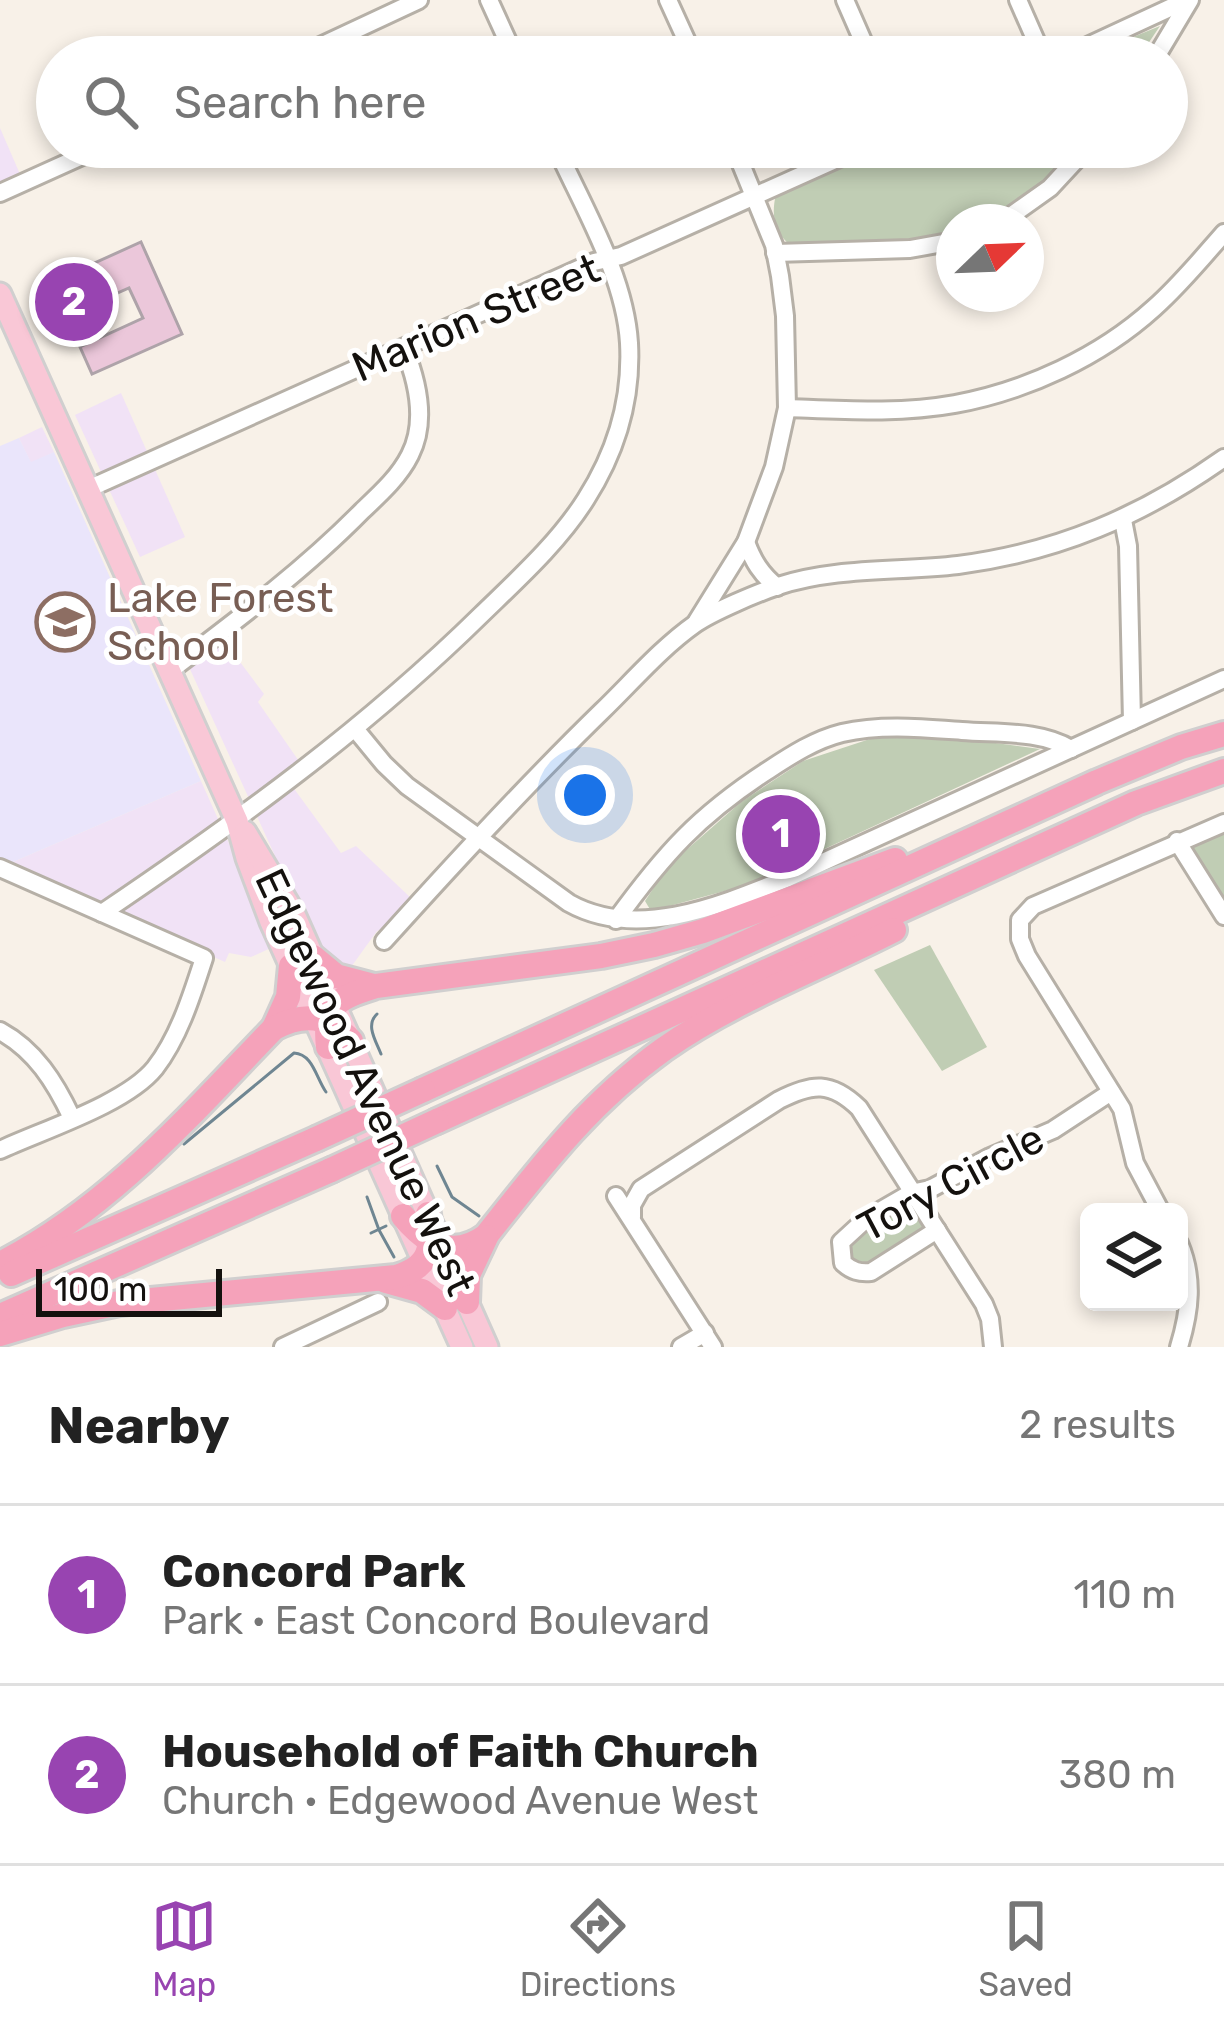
<!DOCTYPE html>
<meta charset="utf-8">
<style>
body{margin:0;font-family:Rubik,sans-serif;background:#f2f2f2;color:#222}
.controls{position:absolute;right:36px;bottom:36px;display:grid;overflow:hidden;border-radius:18px;box-shadow:0 6px 18px #0003}
.controls button{width:108px;height:108px;display:grid;place-items:center;padding:0;border:0;border-bottom:3px solid #e0e0e0;background:#fff;color:#222;font:60px sans-serif}
.compass{position:absolute;left:936px;top:204px;width:108px;height:108px;border-radius:50%;background:#fff;box-shadow:0 6px 18px #0003;rotate:67deg}
.scale{position:absolute;left:36px;bottom:30px;width:186px;box-sizing:border-box;padding-left:12px;border:6px solid #14110e;border-top:0;font-size:33px;line-height:42px;white-space:nowrap;color:#14110e;-webkit-text-stroke:9px #fff;paint-order:stroke}
.you{position:absolute;left:585px;top:795px;width:42px;height:42px;margin:-30px;border:9px solid #fff;border-radius:50%;background:#1a73e8;box-shadow:0 0 0 18px #1a73e833}
.badge{display:grid;place-items:center;width:78px;height:78px;border-radius:50%;background:#9844b1;color:#fff;font-size:39px;font-weight:700}
.pin{position:absolute;translate:-50% -50%;border:6px solid #fff;box-shadow:0 3px 12px #0006}
.list{margin:0;padding:0;list-style:none}
h2{display:flex;justify-content:space-between;align-items:center;height:156px;margin:0;padding:0 48px;font-size:51px}
h2 small{font-size:39px;font-weight:400;color:#767676}
.list li{display:grid;grid-template-columns:78px 1fr auto;gap:36px;align-items:center;box-sizing:border-box;height:180px;padding:0 48px;border-top:3px solid #e0e0e0}
.list b{display:block;font-size:45px;white-space:nowrap}
.list p{margin:0;font-size:39px;white-space:nowrap;color:#767676}
.list em{font-size:39px;font-style:normal;color:#767676}
.icon{flex:none;width:66px;height:66px;fill:none;stroke:currentColor;stroke-width:2;stroke-linecap:round;stroke-linejoin:round}
.map{position:relative;flex:none;width:1224px;height:1347px;overflow:hidden}
.search{position:absolute;background:#fff;box-shadow:0 6px 18px #0003;left:36px;right:36px;top:36px;height:132px;display:flex;align-items:center;gap:30px;box-sizing:border-box;padding:0 42px;border-radius:66px;color:#767676;font-size:45px}
.sheet{height:516px;background:#fff}
nav{display:flex;justify-content:space-around;align-items:center;box-sizing:border-box;height:168px;border-top:3px solid #e0e0e0;background:#fff;font-size:33px;color:#767676}
nav a{display:grid;justify-items:center;gap:6px}
nav .on{color:#9844b1}
.map>svg:first-child{display:block}
</style>
<div class="map">
<svg width="1224" height="1347" viewBox="0 0 1224 1347">
<rect width="100%" height="100%" fill="#f8f1e8"/>
<g fill="#f1e2f6">
<polygon points="0,128 26,188 0,200"/>
<polygon points="121,393 185,537 140,557 75,415"/>
<polygon points="42,427 54,452 31,463 19,438"/>
<polygon points="222,638 264,694 258,702 303,767 287,779 341,853 356,846 412,899 393,924 377,931 346,974 317,948 189,667"/>
<polygon points="201,781 275,946 251,957 229,953 225,962 6,865"/>
</g>
<polygon fill="#eae5fb" points="19,438 31,462 54,452 201,781 6,865 0,862 0,446"/>
<g fill="#c0cdb4">
<polygon points="1160,26 1139,57 1084,57"/>
<path d="M 884,147 L 1078,147 L 1029,195 L 988,222 L 954,222 L 954,230 L 900,242 L 790,245 C 774,231 771,215 776,194 Z"/>
<polygon points="879,736 966,739 1040,749 747,885 651,911 645,901 668,866 741,802 803,761"/>
<path d="M 1224,829 L 1224,907 L 1190,853 C 1191,836 1210,834 1224,829 Z"/>
<polygon points="930,945 987,1047 942,1071 874,970"/>
<polygon points="909,1203 914,1206 926,1222 925,1229 863,1268 849,1263 846,1244 854,1234"/>
</g>
<g fill="none" stroke-linecap="round" stroke-linejoin="round">
<g stroke="#6f8692" stroke-width="3">
<path d="M 377,1014 C 365,1025 376,1041 381,1054"/>
<path d="M 184,1144 L 294,1053 C 313,1054 316,1078 326,1092"/>
<polyline points="437,1166 452,1197 479,1216"/>
<polyline points="367,1197 379,1230 394,1257"/>
<polyline points="371,1233 386,1226"/>
</g>
</g>
<polygon fill="#ebc7da" stroke="#aea3a9" stroke-width="3" points="141,242 182,334 92,374 80,347 143,318 129,288 63,317 60,312 56,314 46,291 50,290 48,284"/>
<g fill="none" stroke-linecap="round" stroke-linejoin="round">
<g stroke="#b6b0a7" stroke-width="22">
<g id="minor">
<polyline points="489,0 515,57"/>
<polyline points="668,0 694,57"/>
<polyline points="845,0 870,57"/>
<polyline points="1018,0 1043,57"/>
<polyline points="297,57 419,0"/>
<polyline points="1064,57 1187,0"/>
<polyline points="1156,57 1190,0"/>
<polyline points="0,193 102,147"/>
<polyline points="1002,222 1050,188 1088,147"/>
<polyline points="775,253 910,249 954,241"/>
<path d="M 787,408 C 843,410 900,414 955,404 C 1026,391 1100,357 1154,308 C 1180,285 1202,258 1224,233"/>
<polyline points="88,489 594,262 621,256 864,147"/>
<polyline points="1123,520 1128,546 1132,721"/>
<path d="M 746,542 C 753,561 761,574 777,587"/>
<polyline points="697,621 746,542 774,467 787,408 785,316 780,276 774,245 734,147"/>
<path d="M 171,670 C 237,620 304,570 362,511 C 380,494 399,477 410,455 C 427,422 417,380 404,348"/>
<path d="M 356,730 L 384,764 L 407,786 L 569,903 C 637,941 721,905 788,878 L 1224,679"/>
<polyline points="1177,841 1224,916"/>
<path d="M 0,868 L 204,958 C 192,995 179,1037 155,1068 C 126,1104 43,1130 0,1150"/>
<path d="M 102,913 C 238,821 364,730 482,614 C 518,579 559,542 586,499 C 616,452 632,399 629,343 C 625,276 583,207 556,147"/>
<path d="M 616,920 C 664,854 698,816 767,771 C 790,756 814,740 842,733 C 881,724 922,728 962,731 C 998,734 1040,730 1071,749"/>
<path d="M 384,941 C 455,862 526,785 602,711 C 632,682 661,648 695,624 C 712,612 757,593 778,586 C 836,567 898,572 958,565 C 1058,552 1142,516 1224,458"/>
<path d="M 0,1031 C 35,1050 55,1082 72,1118"/>
<polyline points="616,1196 713,1347"/>
<polyline points="1161,1212 1135,1163 1122,1109 1027,956 1020,939 1020,920 1033,906 1224,823"/>
<path d="M 632,1217 L 632,1205 L 641,1189 L 779,1100 C 812,1083 831,1081 859,1108 L 984,1304 L 990,1319 L 993,1347"/>
<path d="M 937,1230 L 871,1272 C 859,1273 852,1271 843,1263 L 841,1242 L 866,1219 L 911,1193 L 930,1189 L 990,1157 L 1053,1130 L 1111,1092"/>
<polyline points="283,1347 378,1302"/>
<polyline points="681,1347 705,1333"/>
<path d="M 1179,1347 C 1190,1311 1194,1278 1179,1243"/>
</g>
</g>
<g stroke="#d0cfcf" stroke-width="27">
<g id="major">
<polyline points="0,294 237,821 247,858 271,922 462,1347"/>
<polyline points="245,832 293,912 487,1347"/>
</g>
</g>
<g stroke="#d0cfcf" stroke-width="30">
<g id="highway">
<polyline points="313,957 336,976 374,986"/>
<polyline points="274,1028 288,997 291,966"/>
<path d="M 328,1047 C 323,1002 339,998 376,986 L 601,956 L 654,945 L 703,931 L 895,860"/>
<polyline points="423,1090 1097,782 1181,747 1224,734"/>
<polyline points="437,1121 1136,803 1224,771"/>
<path d="M 403,1216 C 427,1245 453,1260 486,1236 C 542,1165 590,1102 664,1049 C 734,1000 818,969 894,930"/>
<path d="M 0,1264 C 110,1208 189,1116 274,1028 C 305,1012 327,1015 351,1041"/>
<polyline points="11,1274 316,1139"/>
<polyline points="386,1281 422,1291 445,1308"/>
<polyline points="467,1302 468,1275 486,1237"/>
<polyline points="0,1316 331,1170"/>
<path d="M 0,1334 L 63,1315 L 119,1303 L 396,1277 C 431,1267 433,1247 428,1214"/>
</g>
</g>
<use href="#minor" stroke="#fff" stroke-width="16"/>
<use href="#major" stroke="#f9c7d6" stroke-width="21"/>
<use href="#highway" stroke="#f5a2ba" stroke-width="24"/>
<g stroke="#d0cfcf" stroke-width="30" stroke-linecap="butt">
<g id="highway-bridge">
<polyline points="316,1139 423,1090"/>
<polyline points="331,1170 437,1121"/>
</g>
</g>
<use href="#highway-bridge" stroke="#f5a2ba" stroke-width="24"/>
</g>
<defs>
<g id="school-ring" transform="scale(3)"><circle r="9.5" fill="#fff" stroke="#8d6e63" stroke-width="1.5"/><path d="M0-5L7-2L0 1L-7-2ZM-4 1L0 2.5L4 1V4Q0 6-4 4Z" fill="#8d6e63"/></g>
</defs>
<g fill-rule="evenodd">
<use href="#school-ring" x="65" y="622"/>
</g>
<g text-anchor="middle" dominant-baseline="central" stroke-width="10" stroke-linejoin="round" paint-order="stroke">
<g font-size="42" fill="#14110e" stroke="#fff">
<text transform="translate(476 318) rotate(-23)">Marion Street</text>
<text transform="translate(365 1082) rotate(65)">Edgewood Avenue West</text>
<text transform="translate(951 1183) rotate(-28)">Tory Circle</text>
</g>
<g font-size="42" fill="#785e54" stroke="#fff" text-anchor="start">
<text x="107" y="598">Lake Forest<tspan x="107" dy="48">School</tspan></text>
</g>
</g>
</svg>
<div class="controls">
<button><svg class="icon" aria-label="layers" viewBox="0 0 24 24"><path d="M12 4l9 5-9 5-9-5zM3 14l9 5 9-5"/></svg></button>
</div>
<svg class="compass" viewBox="-18 -18 36 36"><path d="M0-13l5 13h-10z" fill="#e53935"/><path d="M0 13l5-13h-10z" fill="#767676"/></svg>
<div class="scale">100 m</div>
<div class="you"></div>
<div class="pin badge" style="left:781px;top:834px">1</div>
<div class="pin badge" style="left:74px;top:302px">2</div>
<div class="search"><svg class="icon" aria-label="search" viewBox="0 0 24 24"><circle cx="10" cy="10" r="6"/><path d="M15 15l6 6"/></svg>Search here</div>
</div>
<section class="sheet">
<h2>Nearby<small>2 results</small></h2>
<ul class="list">
<li><span class="badge">1</span><div><b>Concord Park</b><p>Park · East Concord Boulevard</p></div><em>110 m</em></li>
<li><span class="badge">2</span><div><b>Household of Faith Church</b><p>Church · Edgewood Avenue West</p></div><em>380 m</em></li>
</ul>
</section>
<nav>
<a class="on"><svg class="icon" aria-label="map" viewBox="0 0 24 24"><path d="M3 6l6-2 6 2 6-2v14l-6 2-6-2-6 2zM9 4v14M15 6v14"/></svg>Map</a>
<a><svg class="icon" aria-label="directions" viewBox="0 0 24 24"><path d="M12 3l9 9-9 9-9-9zM9 14v-3h6M13 9l2 2-2 2"/></svg>Directions</a>
<a><svg class="icon" aria-label="saved" viewBox="0 0 24 24"><path d="M7 4h10v16l-5-4-5 4z"/></svg>Saved</a>
</nav>
